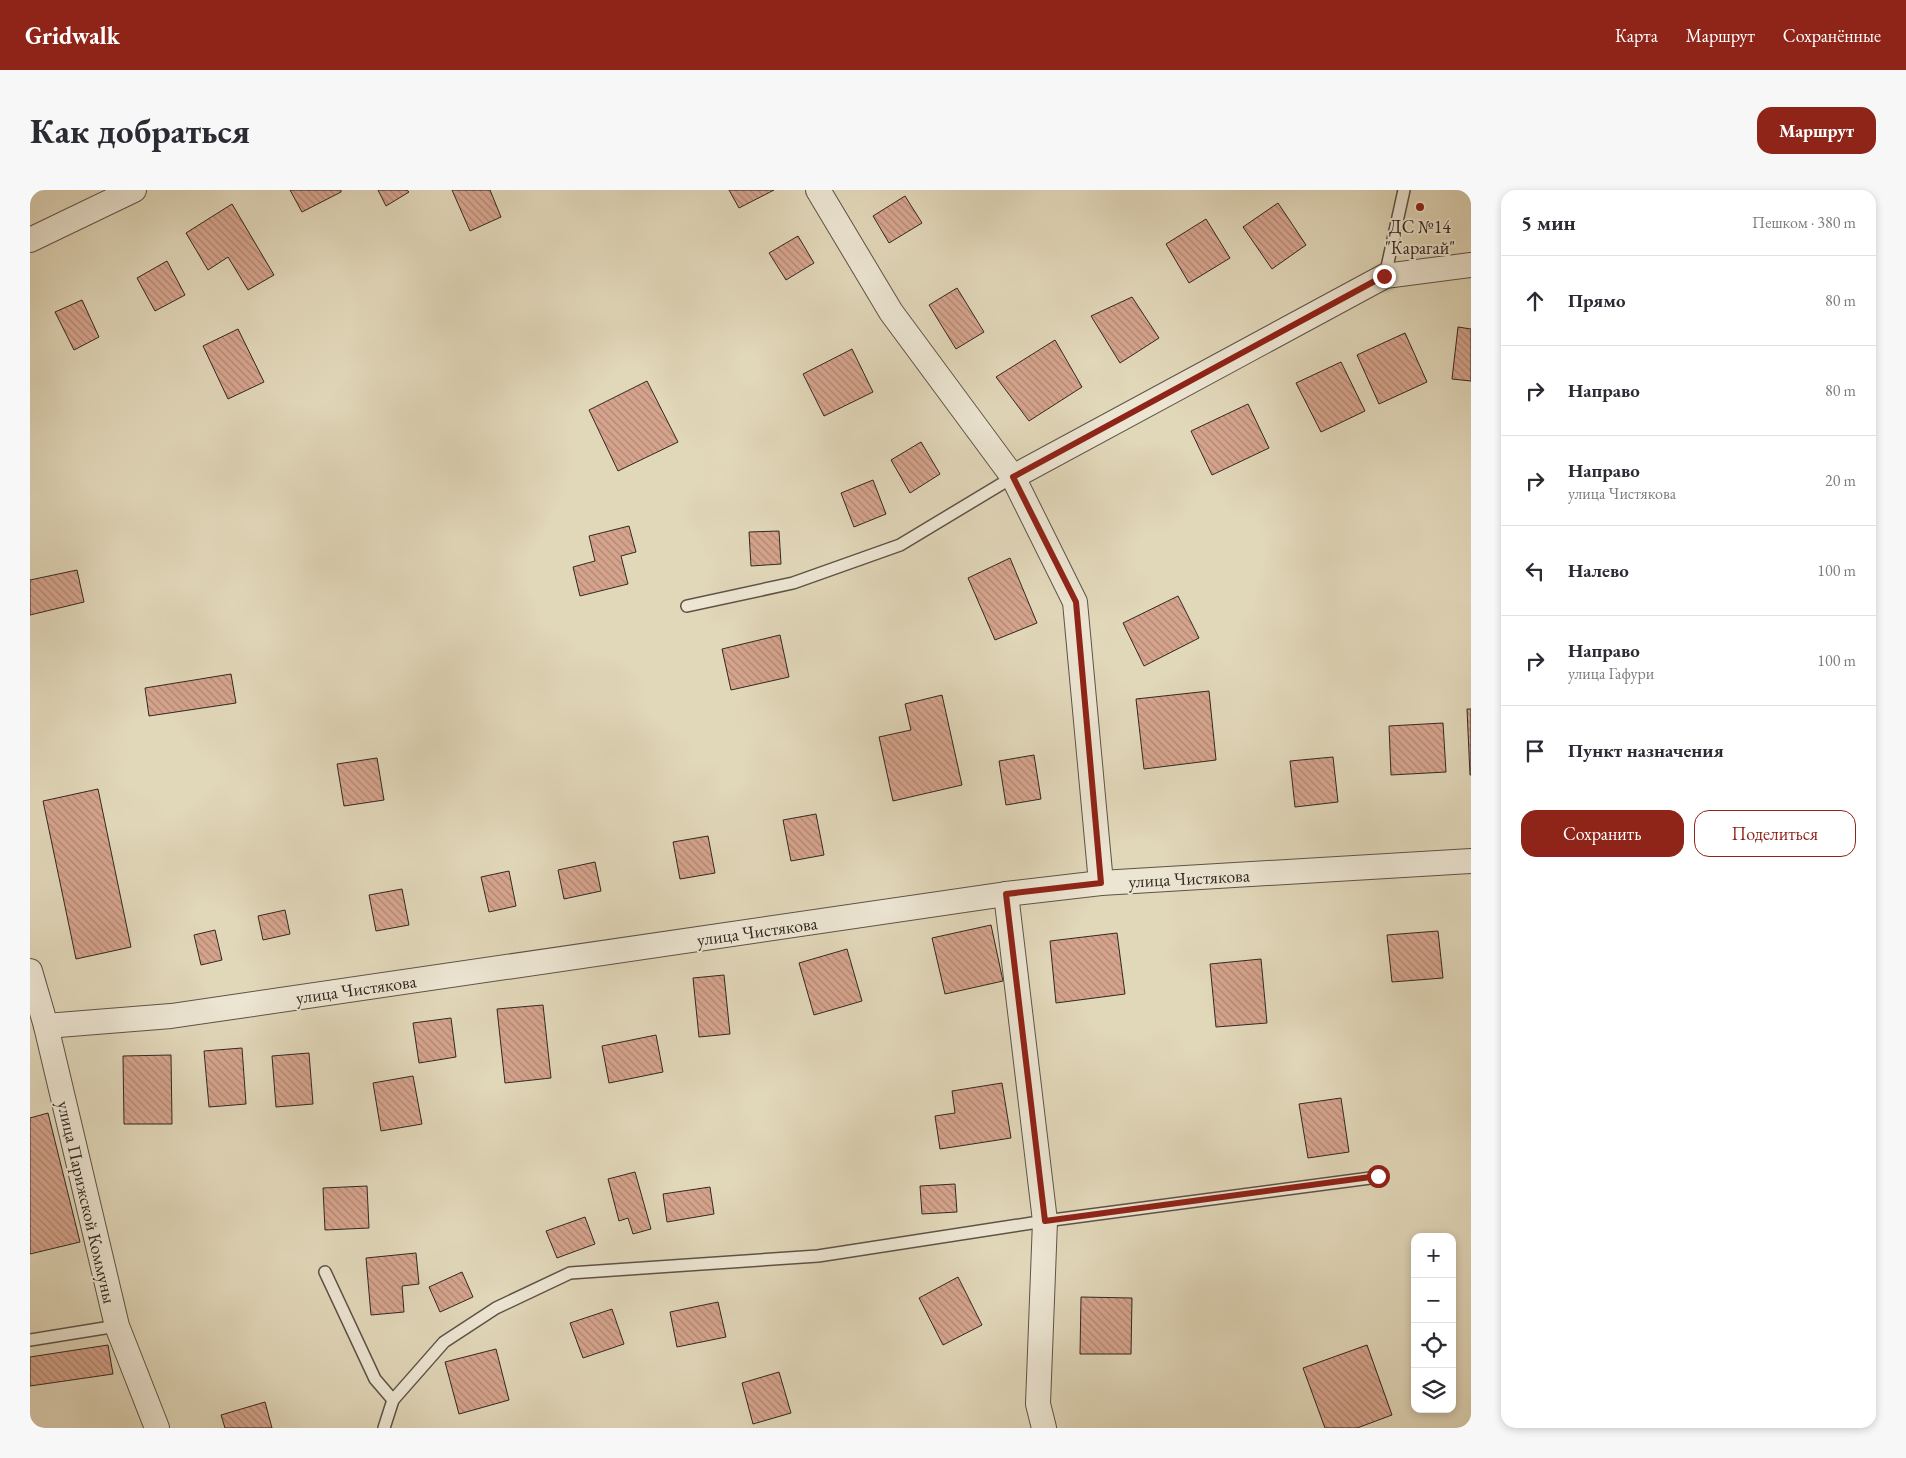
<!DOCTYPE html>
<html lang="ru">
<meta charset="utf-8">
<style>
body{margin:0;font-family:"EB Garamond",serif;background:#f7f7f7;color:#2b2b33}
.controls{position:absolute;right:15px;bottom:15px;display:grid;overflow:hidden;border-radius:10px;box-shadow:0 2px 8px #0003}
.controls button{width:45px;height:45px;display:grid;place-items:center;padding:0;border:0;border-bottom:1px solid #e1e1e2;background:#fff;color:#2b2b33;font:25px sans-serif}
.stop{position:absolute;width:15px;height:15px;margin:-11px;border:4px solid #8f2418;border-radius:50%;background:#fff}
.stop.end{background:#8f2418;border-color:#fff;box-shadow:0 1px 5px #0008}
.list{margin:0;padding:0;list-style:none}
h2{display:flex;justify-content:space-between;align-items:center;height:65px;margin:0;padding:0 20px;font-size:21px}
h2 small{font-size:16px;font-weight:400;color:#7c7c81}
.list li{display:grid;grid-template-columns:32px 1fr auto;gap:15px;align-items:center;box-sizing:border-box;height:90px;padding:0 20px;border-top:1px solid #e1e1e2}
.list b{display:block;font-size:19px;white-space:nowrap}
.list p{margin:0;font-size:16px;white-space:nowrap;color:#7c7c81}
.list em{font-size:16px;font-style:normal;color:#7c7c81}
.actions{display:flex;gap:10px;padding:15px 20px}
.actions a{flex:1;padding:11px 0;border:1px solid #8f2418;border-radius:15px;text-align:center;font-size:18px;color:#8f2418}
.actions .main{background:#8f2418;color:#fff}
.icon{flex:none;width:28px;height:28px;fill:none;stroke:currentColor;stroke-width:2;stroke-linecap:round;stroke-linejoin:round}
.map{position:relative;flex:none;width:1441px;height:1238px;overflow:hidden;border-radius:15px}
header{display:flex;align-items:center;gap:30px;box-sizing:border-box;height:70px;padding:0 25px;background:#8f2418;color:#fff}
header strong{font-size:24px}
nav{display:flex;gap:28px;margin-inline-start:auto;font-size:18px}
.intro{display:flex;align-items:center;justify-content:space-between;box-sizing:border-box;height:120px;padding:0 30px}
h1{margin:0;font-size:35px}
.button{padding:12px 22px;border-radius:15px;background:#8f2418;color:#fff;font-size:18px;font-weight:700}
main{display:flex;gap:30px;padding:0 30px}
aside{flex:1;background:#fff;border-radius:15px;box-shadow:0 2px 8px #0003}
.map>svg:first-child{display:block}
</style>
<header>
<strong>Gridwalk</strong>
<nav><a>Карта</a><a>Маршрут</a><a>Сохранённые</a></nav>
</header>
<div class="intro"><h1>Как добраться</h1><a class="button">Маршрут</a></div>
<main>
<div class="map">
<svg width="1441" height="1238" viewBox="0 0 1441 1238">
<defs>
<pattern id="building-back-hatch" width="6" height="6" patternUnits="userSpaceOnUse" patternTransform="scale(1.25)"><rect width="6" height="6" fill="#d6a48d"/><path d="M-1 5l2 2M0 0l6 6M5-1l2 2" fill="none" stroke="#ae8673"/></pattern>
</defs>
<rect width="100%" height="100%" fill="#e1d7b9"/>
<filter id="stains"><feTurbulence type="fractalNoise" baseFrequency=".004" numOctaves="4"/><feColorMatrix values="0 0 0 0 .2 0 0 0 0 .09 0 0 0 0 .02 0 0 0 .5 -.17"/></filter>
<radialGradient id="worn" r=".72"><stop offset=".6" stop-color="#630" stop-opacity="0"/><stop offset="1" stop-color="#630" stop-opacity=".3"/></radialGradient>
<g fill="url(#building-back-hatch)" stroke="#332721">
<polygon points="260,0 311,0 311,2 272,22"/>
<polygon points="348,0 377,0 379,2 356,16"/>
<polygon points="422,0 460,0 471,27 440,41"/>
<polygon points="699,0 744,0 709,18"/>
<polygon points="875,6 892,33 859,53 843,26"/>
<polygon points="1248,13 1276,55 1242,79 1213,37"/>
<polygon points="202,14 244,85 218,100 198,67 178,80 156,43"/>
<polygon points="1176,29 1200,68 1159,93 1136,54"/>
<polygon points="768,46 784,73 756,90 739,63"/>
<polygon points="137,71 155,105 125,121 107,88"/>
<polygon points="927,98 954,142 926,159 899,115"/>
<polygon points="1102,107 1129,148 1090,173 1061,126"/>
<polygon points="52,110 69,147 44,160 25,122"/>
<polygon points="1428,137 1441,139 1441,191 1422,189"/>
<polygon points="208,139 234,192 198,209 173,156"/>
<polygon points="1375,143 1397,192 1349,214 1327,165"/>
<polygon points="1025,150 1052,197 999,231 966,187"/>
<polygon points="822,159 843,202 794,226 773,184"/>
<polygon points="1311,172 1335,221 1291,242 1266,193"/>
<polygon points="617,191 648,252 588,281 559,220"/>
<polygon points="1218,214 1239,258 1182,285 1161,241"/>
<polygon points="891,252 910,284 880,303 861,270"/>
<polygon points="843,290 856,324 824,337 811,303"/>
<polygon points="599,336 606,362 591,366 598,394 550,406 543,377 565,371 559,346"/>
<polygon points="749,341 751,374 721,376 719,342"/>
<polygon points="980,368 1007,433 965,450 938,388"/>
<polygon points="47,380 54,412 0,425 0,390"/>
<polygon points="1148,406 1169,448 1114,476 1093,433"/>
<polygon points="750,445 759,487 701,500 692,459"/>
<polygon points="201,484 206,513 119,526 115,498"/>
<polygon points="1179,501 1186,570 1114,579 1106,509"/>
<polygon points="912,505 932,595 863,611 849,547 881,540 875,514"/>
<polygon points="1437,519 1441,519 1441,585 1440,585"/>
<polygon points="1413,533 1416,582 1361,585 1359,536"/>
<polygon points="1004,565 1011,609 976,615 969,571"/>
<polygon points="1303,567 1308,612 1265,617 1260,571"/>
<polygon points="347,568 354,610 314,616 307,574"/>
<polygon points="68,599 101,757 46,769 13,611"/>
<polygon points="786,624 794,665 761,671 753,630"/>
<polygon points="678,646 685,683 650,689 643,652"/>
<polygon points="565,672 571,701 534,709 528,680"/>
<polygon points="479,681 486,716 459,722 451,687"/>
<polygon points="372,699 379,735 346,741 339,705"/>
<polygon points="255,720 260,744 233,750 228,726"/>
<polygon points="961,735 973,791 915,804 902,748"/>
<polygon points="185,740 192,770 171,775 164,745"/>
<polygon points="1408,741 1413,788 1362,792 1357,745"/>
<polygon points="1087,743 1095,804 1026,813 1020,751"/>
<polygon points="817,759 832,811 784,825 769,773"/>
<polygon points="1231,769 1237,833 1186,837 1180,774"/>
<polygon points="694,785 700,844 669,847 663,788"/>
<polygon points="513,815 521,888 475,893 467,819"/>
<polygon points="421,828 426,867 389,873 383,833"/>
<polygon points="626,845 633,882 579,893 572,856"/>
<polygon points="212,858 216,914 179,917 174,861"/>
<polygon points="279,863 283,914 246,917 242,866"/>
<polygon points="141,865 142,934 94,934 93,866"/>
<polygon points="383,886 392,934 351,941 343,893"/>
<polygon points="972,893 981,948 910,959 905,926 925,923 922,901"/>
<polygon points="1311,908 1319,962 1278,968 1269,914"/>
<polygon points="18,923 50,1052 0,1064 0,928"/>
<polygon points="605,982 621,1039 603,1044 598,1028 589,1031 578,989"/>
<polygon points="925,994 927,1022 892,1024 890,996"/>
<polygon points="337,996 339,1038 295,1040 293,998"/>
<polygon points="680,997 684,1024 637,1032 633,1004"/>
<polygon points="555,1027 565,1054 527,1068 516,1041"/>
<polygon points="386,1063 389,1094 372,1096 374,1122 341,1125 336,1068"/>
<polygon points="432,1082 443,1107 410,1122 399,1097"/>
<polygon points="928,1087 952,1135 913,1155 889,1108"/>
<polygon points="1051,1107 1102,1108 1101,1164 1050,1164"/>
<polygon points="688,1112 696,1147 647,1157 640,1122"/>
<polygon points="582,1119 594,1154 553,1168 540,1133"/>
<polygon points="78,1155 83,1184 0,1196 0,1167"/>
<polygon points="1337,1155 1362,1225 1327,1238 1295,1238 1273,1178"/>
<polygon points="466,1159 479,1210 429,1224 415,1172"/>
<polygon points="749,1182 761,1223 723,1234 712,1193"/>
<polygon points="235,1212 242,1238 195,1238 191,1225"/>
</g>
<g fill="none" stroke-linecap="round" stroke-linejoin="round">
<g stroke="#5e5347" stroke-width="14">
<g id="lane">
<polyline points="1355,86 1374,0"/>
<polyline points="657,416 763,393 870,355 983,287"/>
<polyline points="295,1082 345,1189 363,1210"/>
<polyline points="0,1150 87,1136"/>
<polyline points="354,1238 363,1210 414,1152 466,1118 540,1083 788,1066 1015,1031 1348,987"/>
</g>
</g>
<g stroke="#5e5347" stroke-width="26">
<g id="street">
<polyline points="788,0 861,122 983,287 1045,412 1071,693"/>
<polyline points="0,50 104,0"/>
<polyline points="983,287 1355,86 1441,75"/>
<polyline points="976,704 1015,1031 1008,1214 1014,1238"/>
<polyline points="0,781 16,836 87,1136 127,1238"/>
<polyline points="16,836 141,826 976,704 1071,693 1441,671"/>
</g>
</g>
<use href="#lane" stroke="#ece5d2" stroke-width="11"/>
<use href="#street" stroke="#ece5d2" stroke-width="24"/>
</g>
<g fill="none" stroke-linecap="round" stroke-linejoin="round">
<polyline stroke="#8f2418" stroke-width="6" points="1348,986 1015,1031 976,704 1071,693 1046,412 983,287 1354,86"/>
</g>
<circle fill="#8f2418" stroke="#ece5d2" stroke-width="2" cx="1390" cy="17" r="5"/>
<g text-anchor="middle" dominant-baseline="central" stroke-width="4" stroke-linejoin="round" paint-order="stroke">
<g font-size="18" fill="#332721" stroke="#ece5d2">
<text x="1390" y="36">ДС №14<tspan x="1390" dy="21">"Карагай"</tspan></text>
</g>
<g font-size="18" fill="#332721" stroke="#ece5d2">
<text transform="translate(1159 688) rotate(-3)">улица Чистякова</text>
<text transform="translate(727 741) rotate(-8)">улица Чистякова</text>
<text transform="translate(326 799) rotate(-8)">улица Чистякова</text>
<text transform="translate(57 1012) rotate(77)">улица Парижской Коммуны</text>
</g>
</g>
<rect width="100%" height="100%" filter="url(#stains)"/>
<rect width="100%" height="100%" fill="url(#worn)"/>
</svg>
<div class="controls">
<button>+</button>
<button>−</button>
<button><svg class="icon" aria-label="locate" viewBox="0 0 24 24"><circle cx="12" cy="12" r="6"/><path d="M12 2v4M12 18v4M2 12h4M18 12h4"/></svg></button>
<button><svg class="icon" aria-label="layers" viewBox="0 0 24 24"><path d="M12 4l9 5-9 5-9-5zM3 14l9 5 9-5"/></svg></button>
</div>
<div class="stop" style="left:1348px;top:986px"></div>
<div class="stop end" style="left:1354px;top:86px"></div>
</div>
<aside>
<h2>5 мин<small>Пешком · 380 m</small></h2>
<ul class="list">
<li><svg class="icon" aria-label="ahead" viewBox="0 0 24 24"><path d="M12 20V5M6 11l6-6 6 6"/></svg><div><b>Прямо</b></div><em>80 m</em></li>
<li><svg class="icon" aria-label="right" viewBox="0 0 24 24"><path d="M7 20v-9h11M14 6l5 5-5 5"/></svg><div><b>Направо</b></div><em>80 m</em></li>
<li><svg class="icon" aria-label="right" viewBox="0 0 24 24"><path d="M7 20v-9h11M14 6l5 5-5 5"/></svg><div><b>Направо</b><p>улица Чистякова</p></div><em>20 m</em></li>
<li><svg class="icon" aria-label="left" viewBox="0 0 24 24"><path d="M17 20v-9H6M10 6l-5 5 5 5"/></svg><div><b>Налево</b></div><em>100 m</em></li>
<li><svg class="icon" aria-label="right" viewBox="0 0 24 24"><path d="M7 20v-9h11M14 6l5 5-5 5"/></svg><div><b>Направо</b><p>улица Гафури</p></div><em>100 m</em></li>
<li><svg class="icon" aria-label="arrive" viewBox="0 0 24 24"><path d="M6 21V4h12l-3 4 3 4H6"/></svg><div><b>Пункт назначения</b></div></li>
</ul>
<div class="actions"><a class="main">Сохранить</a><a>Поделиться</a></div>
</aside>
</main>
